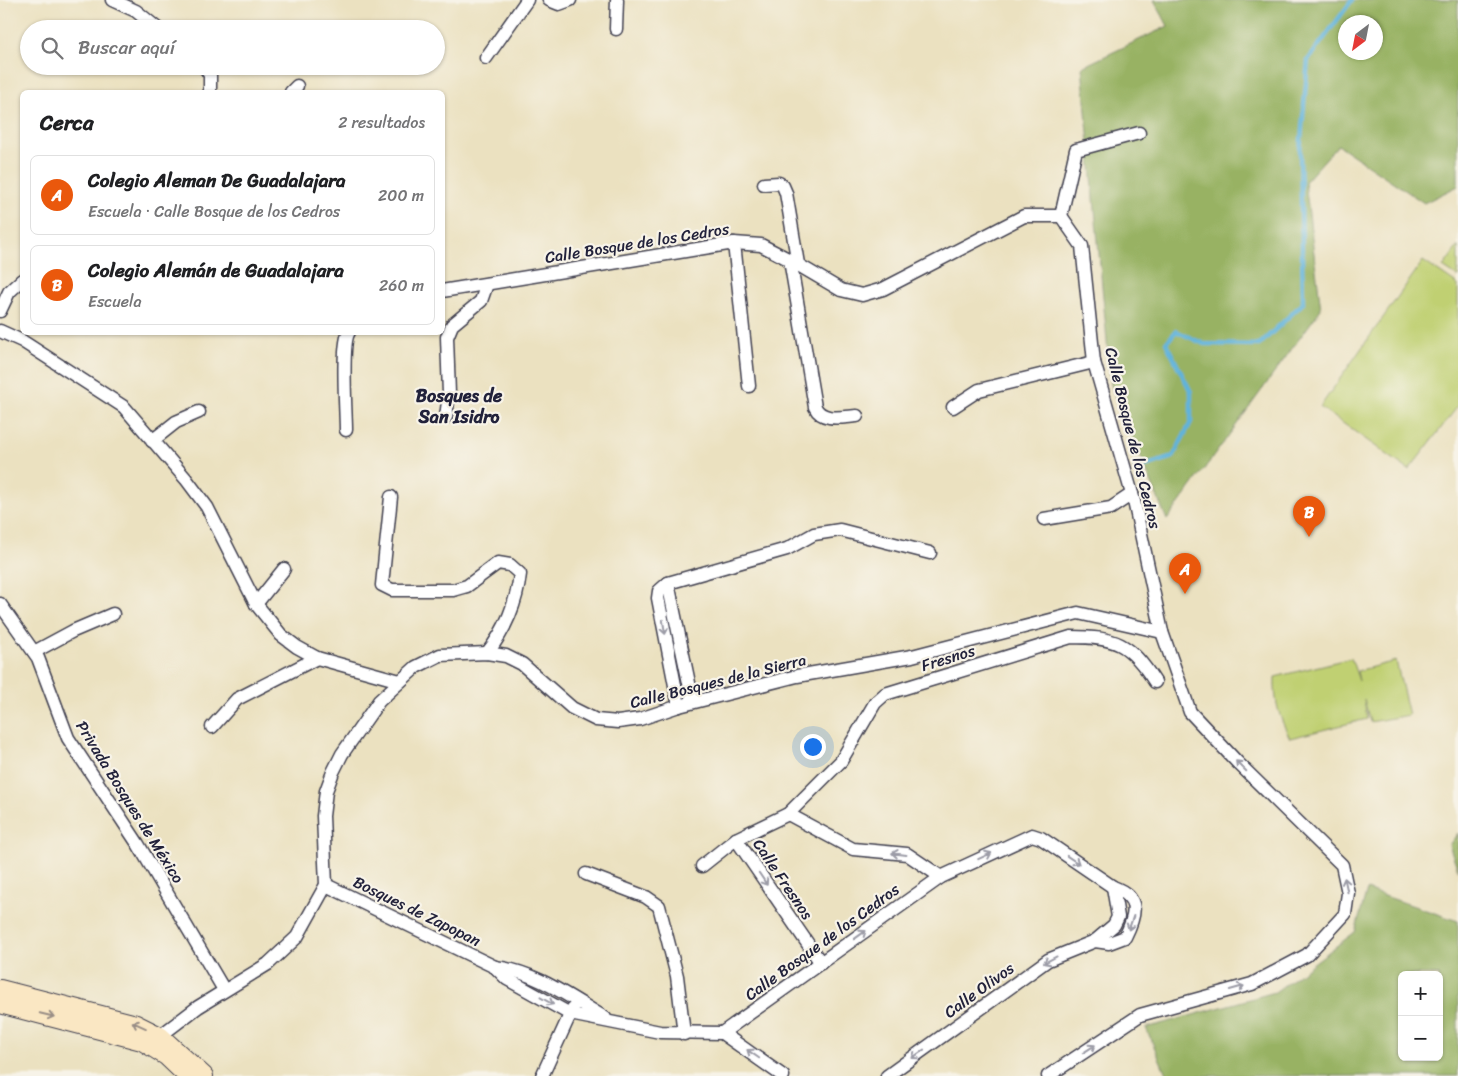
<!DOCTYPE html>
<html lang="es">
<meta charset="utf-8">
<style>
body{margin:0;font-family:Sriracha,sans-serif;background:#f6f6f6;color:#202124}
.controls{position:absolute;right:15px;bottom:15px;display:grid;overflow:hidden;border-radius:8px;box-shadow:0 1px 4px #0004}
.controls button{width:45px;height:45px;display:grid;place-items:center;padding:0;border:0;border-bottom:1px solid #e0e0e0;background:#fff;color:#202124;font:25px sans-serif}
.compass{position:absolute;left:1338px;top:15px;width:45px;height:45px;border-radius:50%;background:#fff;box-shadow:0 1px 4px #0004;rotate:212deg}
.you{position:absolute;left:812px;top:746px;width:18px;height:18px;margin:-12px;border:4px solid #fff;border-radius:50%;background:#1a73e8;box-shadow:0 0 0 8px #1a73e833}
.badge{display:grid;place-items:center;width:32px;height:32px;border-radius:50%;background:#ea580c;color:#fff;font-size:16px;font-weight:700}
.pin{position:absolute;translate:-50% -41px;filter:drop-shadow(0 1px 2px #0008)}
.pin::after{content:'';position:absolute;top:26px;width:18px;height:15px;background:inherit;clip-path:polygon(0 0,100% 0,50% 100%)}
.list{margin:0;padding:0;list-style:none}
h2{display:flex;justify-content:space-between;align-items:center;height:65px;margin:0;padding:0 20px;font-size:21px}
h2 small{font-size:16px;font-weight:400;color:#757577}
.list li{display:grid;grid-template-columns:32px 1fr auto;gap:15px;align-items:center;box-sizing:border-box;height:80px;margin:0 10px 10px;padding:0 10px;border:1px solid #e0e0e0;border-radius:8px}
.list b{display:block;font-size:19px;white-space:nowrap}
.list p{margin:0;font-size:16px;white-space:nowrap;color:#757577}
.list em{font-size:16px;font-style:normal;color:#757577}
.icon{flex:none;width:28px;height:28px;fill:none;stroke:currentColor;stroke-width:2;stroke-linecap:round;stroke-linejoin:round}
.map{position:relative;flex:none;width:1458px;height:1076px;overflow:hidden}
.search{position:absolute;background:#fff;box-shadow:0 1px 4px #0004;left:20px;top:20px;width:425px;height:55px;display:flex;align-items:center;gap:12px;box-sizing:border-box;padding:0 18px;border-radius:28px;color:#757577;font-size:19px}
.panel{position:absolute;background:#fff;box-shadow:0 1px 4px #0004;left:20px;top:90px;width:425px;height:245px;border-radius:8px}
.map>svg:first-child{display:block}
</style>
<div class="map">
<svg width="1458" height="1076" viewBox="0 0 1458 1076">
<rect width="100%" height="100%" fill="#f7f3e8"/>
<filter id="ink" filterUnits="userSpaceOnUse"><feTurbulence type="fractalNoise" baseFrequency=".02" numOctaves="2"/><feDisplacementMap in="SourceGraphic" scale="10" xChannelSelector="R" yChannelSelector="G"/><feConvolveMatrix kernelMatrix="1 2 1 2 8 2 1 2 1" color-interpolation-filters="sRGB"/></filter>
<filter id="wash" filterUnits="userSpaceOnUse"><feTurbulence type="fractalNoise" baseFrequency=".0096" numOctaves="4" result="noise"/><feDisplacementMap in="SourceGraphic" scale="20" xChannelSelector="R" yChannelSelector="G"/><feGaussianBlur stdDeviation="1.12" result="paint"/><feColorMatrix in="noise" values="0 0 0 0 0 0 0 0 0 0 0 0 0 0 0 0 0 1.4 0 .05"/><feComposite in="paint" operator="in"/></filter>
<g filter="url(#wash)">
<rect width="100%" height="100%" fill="#ebe1c0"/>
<g fill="#c0d072" stroke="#717956">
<polygon points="1458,246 1458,277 1443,267"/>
<polygon points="1423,261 1458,285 1458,406 1409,470 1320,407"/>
<path d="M 1351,658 L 1359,681 L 1357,671 L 1396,661 L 1409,715 L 1370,722 L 1364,699 L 1367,719 L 1290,738 C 1279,717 1274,701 1275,677 Z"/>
</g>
<g fill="#98b264" stroke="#5d6a50" fill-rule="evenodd">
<path d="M 1154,0 L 1458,0 L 1458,186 L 1424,203 L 1338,145 L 1305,182 L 1321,309 L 1167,520 L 1111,385 L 1082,67 L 1168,26 ZM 1346,22 L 1376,22 L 1376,52 L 1346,52 Z"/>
<polygon points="1458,833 1458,870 1449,845"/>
<path d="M 1367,890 L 1458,921 L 1458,1076 L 1167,1076 L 1146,1028 L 1275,992 L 1355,932 ZM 1402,975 L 1439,975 L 1439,1057 L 1402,1057 Z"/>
</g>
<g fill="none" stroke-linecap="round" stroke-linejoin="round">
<polyline stroke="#60b3db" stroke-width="4.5" points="1135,469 1173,457 1191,422 1191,392 1166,343 1176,331 1204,344 1259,345 1303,303 1300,151 1308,60 1352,0"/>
</g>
</g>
<g filter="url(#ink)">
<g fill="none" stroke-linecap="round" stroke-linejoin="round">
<g stroke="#403f4f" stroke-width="15">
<g id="minor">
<polyline points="112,0 136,11 158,29"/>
<polyline points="549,0 559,4 570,0"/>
<polyline points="616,29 617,0"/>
<polyline points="486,58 527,0"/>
<polyline points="204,66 210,75 210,92"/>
<polyline points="291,92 297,86"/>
<polyline points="764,184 779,183 783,186 786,193 798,264"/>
<polyline points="1061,216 1076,150 1139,133"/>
<polyline points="734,243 749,386"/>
<path d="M 790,260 L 815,407 C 822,422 842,417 857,416"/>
<polyline points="442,291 734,243 761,245 790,260 841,290 862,295 883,289 1024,216 1061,216 1082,246 1094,362 1134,501 1162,632 1190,712 1237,762 1342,865 1348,893 1345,914 1307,955 1252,984 1140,1015 1048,1076"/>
<polyline points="0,311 9,292 22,280"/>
<polyline points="0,331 22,341 124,407 186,479 207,507 256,604 281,635 297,647 317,658 400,681"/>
<polyline points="953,407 979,390 1094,362"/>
<polyline points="446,417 449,394 447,337 452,325 481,301 487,284"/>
<path d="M 346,430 C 346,413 341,343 349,332"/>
<polyline points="152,441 176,422 199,412"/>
<path d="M 391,497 L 382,585 L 392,590 L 453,590 L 467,586 L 498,563 L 510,565 L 520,574 C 517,602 505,631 487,653"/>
<polyline points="1044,519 1111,508 1132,494"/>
<polyline points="668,583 693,702"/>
<polyline points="0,604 38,658 68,738 138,844 224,990"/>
<polyline points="256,604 284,569"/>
<polyline points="34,652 73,631 113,614"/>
<polyline points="679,706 658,598 659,591 668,583 787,549 814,534 840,530 930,553"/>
<polyline points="212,727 237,699 317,658"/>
<polyline points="788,814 853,849 907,854 941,877"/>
<polyline points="736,839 821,963"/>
<path d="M 702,866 L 736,839 L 788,814 L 841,761 L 875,703 L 885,694 L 1071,637 C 1116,637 1130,643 1155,682"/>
<polyline points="586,874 646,897 659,906 677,976 684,1034"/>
<polyline points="326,885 495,967 507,979 570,1014 660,1032 722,1033 783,1076"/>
<path d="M 495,967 C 535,971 571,998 605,1018"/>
<path d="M 722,1033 L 941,877 L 1032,835 L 1041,838 L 1113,887 C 1141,897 1136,915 1125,937 L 1109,943 L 1095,941"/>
<polyline points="156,1043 160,1036 198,1007 268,964 297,937 326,885 323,816 326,791 333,772 342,754 379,701 416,667 440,655 487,653 506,656 522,664 572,708 596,720 618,722 640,719 679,706 797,676 912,656 1078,613 1162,632"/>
<polyline points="542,1076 573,1008"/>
<polyline points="887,1076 1048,960 1095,941 1114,925 1118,917 1113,887"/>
</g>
</g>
<g stroke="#403f4f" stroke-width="20">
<g id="secondary">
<polyline points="0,989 136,1024 160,1036 204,1076"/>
<polyline points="0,1004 142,1041 166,1056 187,1076"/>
</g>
</g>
<use href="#minor" stroke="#fff" stroke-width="12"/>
<use href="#secondary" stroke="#fae7c3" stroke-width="18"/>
</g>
<defs><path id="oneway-shaft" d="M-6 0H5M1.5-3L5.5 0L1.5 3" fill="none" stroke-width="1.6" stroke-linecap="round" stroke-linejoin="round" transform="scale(1.25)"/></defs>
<g stroke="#9c9ca7">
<use href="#oneway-shaft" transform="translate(664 627) rotate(80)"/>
<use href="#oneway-shaft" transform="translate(1241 766) rotate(-135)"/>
<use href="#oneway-shaft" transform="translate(899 854) rotate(-173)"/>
<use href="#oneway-shaft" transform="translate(985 856) rotate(-25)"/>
<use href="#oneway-shaft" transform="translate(1073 860) rotate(34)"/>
<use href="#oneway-shaft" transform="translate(763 879) rotate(56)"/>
<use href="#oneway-shaft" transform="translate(1346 885) rotate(-102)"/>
<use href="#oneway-shaft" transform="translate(1131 923) rotate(109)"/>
<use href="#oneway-shaft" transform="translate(860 935) rotate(-36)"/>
<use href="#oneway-shaft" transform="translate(1050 960) rotate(152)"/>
<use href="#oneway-shaft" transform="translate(1237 988) rotate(-16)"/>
<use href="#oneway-shaft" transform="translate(547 1001) rotate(29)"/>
<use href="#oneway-shaft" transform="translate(1089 1049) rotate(-33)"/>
<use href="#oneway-shaft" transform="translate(753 1054) rotate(-145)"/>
<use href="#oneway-shaft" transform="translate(918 1054) rotate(144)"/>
</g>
<g stroke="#998e86">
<use href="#oneway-shaft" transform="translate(47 1015) rotate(14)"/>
<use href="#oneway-shaft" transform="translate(139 1025) rotate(-156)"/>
</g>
</g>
<g text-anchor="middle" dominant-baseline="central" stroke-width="4.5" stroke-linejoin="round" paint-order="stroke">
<g font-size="16" fill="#22223b" stroke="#f7f3e8">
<text transform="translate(637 243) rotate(-9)">Calle Bosque de los Cedros</text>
<text transform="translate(1133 438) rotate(76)">Calle Bosque de los Cedros</text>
<text transform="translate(948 658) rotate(-17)">Fresnos</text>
<text transform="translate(718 681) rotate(-14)">Calle Bosques de la Sierra</text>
<text transform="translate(130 802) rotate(58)">Privada Bosques de México</text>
<text transform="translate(783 879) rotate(56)">Calle Fresnos</text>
<text transform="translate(417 911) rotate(26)">Bosques de Zapopan</text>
<text transform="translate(822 942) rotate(-36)">Calle Bosque de los Cedros</text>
<text transform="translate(979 990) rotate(-36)">Calle Olivos</text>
</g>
<g font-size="18" font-weight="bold" fill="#22223b" stroke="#f7f3e8">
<text x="459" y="396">Bosques de<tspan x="459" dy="21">San Isidro</tspan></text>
</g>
</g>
</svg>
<div class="controls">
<button>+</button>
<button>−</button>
</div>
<svg class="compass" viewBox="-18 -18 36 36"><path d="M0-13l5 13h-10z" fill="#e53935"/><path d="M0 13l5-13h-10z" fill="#757577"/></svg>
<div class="you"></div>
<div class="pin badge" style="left:1185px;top:594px">A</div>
<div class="pin badge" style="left:1309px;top:537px">B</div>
<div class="search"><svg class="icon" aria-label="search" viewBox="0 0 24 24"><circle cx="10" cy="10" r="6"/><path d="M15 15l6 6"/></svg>Buscar aquí</div>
<section class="panel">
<h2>Cerca<small>2 resultados</small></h2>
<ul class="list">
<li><span class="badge">A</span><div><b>Colegio Aleman De Guadalajara</b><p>Escuela · Calle Bosque de los Cedros</p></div><em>200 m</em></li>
<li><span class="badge">B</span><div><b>Colegio Alemán de Guadalajara</b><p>Escuela</p></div><em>260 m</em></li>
</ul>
</section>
</div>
